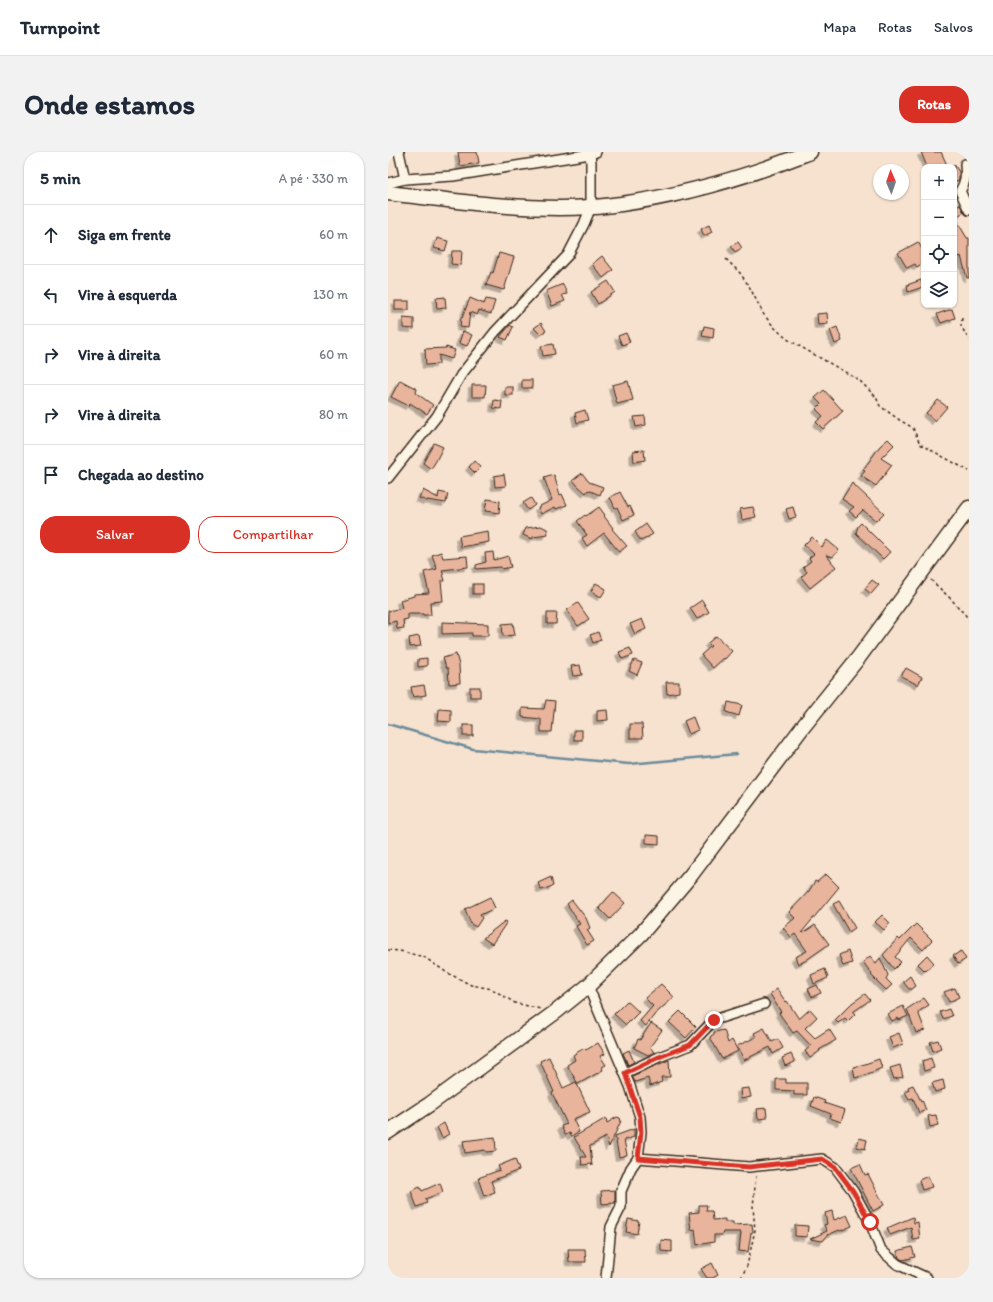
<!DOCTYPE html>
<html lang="pt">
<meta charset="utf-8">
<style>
body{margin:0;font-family:Itim,sans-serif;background:#f2f2f3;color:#1f2937}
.controls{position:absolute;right:12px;top:12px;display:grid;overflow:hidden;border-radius:8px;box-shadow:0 1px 3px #0004}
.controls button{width:36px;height:36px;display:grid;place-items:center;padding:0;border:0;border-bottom:1px solid #e0e1e3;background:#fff;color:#1f2937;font:20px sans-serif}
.compass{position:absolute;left:485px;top:12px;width:36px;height:36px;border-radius:50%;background:#fff;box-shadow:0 1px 3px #0004;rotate:358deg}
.stop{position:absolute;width:12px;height:12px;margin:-9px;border:3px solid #d93025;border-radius:50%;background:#fff}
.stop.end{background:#d93025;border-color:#fff;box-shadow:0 1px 4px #0008}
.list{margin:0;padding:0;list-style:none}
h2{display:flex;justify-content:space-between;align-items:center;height:52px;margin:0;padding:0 16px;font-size:17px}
h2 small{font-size:13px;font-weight:400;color:#747a83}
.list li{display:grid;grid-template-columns:26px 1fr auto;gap:12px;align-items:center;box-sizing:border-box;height:60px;padding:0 16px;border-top:1px solid #e0e1e3}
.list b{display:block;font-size:15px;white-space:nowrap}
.list em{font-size:13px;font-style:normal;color:#747a83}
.actions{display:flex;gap:8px;padding:12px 16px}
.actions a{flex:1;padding:9px 0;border:1px solid #d93025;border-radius:16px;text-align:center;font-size:14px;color:#d93025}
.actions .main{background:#d93025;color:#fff}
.icon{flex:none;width:22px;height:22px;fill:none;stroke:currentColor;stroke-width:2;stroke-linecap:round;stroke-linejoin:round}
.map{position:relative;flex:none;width:581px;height:1126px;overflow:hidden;border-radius:16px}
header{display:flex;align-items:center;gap:24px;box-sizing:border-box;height:56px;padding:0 20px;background:#fff;border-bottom:1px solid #e0e1e3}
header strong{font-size:19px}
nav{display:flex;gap:22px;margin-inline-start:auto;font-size:14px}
.intro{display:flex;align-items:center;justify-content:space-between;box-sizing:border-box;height:96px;padding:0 24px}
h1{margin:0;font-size:28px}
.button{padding:10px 18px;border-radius:16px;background:#d93025;color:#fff;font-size:14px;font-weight:700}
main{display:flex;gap:24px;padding:0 24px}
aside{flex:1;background:#fff;border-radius:16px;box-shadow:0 1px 3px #0004}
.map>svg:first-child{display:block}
</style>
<header>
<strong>Turnpoint</strong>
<nav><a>Mapa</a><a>Rotas</a><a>Salvos</a></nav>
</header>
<div class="intro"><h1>Onde estamos</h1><a class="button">Rotas</a></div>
<main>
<aside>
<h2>5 min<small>A pé · 330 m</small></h2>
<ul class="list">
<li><svg class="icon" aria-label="ahead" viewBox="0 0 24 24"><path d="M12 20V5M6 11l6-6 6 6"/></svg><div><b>Siga em frente</b></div><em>60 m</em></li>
<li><svg class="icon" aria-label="left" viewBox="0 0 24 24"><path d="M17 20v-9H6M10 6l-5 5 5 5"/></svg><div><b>Vire à esquerda</b></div><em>130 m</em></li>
<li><svg class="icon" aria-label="right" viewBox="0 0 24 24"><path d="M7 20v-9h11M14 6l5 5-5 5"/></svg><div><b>Vire à direita</b></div><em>60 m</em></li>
<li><svg class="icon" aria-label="right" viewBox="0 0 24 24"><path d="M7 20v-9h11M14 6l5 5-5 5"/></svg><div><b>Vire à direita</b></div><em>80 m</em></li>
<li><svg class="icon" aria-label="arrive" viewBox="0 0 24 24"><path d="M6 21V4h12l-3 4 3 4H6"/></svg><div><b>Chegada ao destino</b></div></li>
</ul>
<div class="actions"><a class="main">Salvar</a><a>Compartilhar</a></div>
</aside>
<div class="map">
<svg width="581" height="1126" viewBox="0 0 581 1126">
<defs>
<filter id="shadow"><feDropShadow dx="-3.5" dy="3.5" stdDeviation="0" flood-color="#0004"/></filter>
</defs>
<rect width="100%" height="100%" fill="#f6e2cf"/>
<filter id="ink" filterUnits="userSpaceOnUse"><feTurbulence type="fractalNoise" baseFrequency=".025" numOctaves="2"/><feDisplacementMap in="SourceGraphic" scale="8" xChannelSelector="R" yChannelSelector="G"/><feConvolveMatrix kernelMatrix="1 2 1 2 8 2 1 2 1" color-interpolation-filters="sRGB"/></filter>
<g filter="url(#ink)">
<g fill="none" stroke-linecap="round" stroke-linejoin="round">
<polyline stroke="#6d8c9b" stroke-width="2.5" points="0,572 85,597 241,612 349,602"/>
</g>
<g fill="#e9b49c" stroke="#3b2a1e" filter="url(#shadow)">
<polygon points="70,0 89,0 91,11 72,14"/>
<polygon points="533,0 553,0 560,15 539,15"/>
<polygon points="566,12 571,20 571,28 566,30"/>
<polygon points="572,53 576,60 570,64 566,56"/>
<polygon points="566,64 579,86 581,86 581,126 579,126 573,104 566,107"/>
<polygon points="321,73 324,80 316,84 313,77"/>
<polygon points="49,86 60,89 57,99 46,96"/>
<polygon points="350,90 354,96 347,100 343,94"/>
<polygon points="530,90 536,100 536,110 529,115 527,112 519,116 510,101"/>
<polygon points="64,99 74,99 73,113 63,112"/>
<polygon points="111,101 126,105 116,138 98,133 103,120 105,121"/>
<polygon points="214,104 225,118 215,126 204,112"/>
<polygon points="533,128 535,135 520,140 519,133"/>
<polygon points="220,129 227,140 210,152 203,140"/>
<polygon points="175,132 179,142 174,143 177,149 164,154 158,139"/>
<polygon points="57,145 58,156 49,157 48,146"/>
<polygon points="82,146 96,152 98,147 107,149 103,162 91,158 89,163 82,160 80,176 72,175 73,165 74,166"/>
<rect x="7" y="149" width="14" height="9"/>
<polygon points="564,157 567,166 553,171 549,162"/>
<polygon points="439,161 440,172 430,173 429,162"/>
<polygon points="15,166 26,167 26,177 15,176"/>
<polygon points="153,171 158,179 152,182 146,176"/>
<polygon points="122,173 125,175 119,188 112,185"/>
<polygon points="316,174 326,176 325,186 314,184"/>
<polygon points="449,175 454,189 447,192 442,178"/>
<polygon points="75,179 84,183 79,194 71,191"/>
<polygon points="238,181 242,190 234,193 230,184"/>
<polygon points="165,192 167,202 155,204 153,194"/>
<polygon points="58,195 67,198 64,207 51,203 51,212 38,213 37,198 36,197 58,196"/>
<polygon points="12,228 29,237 28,241 45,253 39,262 22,251 21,254 3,245"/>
<rect x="134" y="228" width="10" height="8"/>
<polygon points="240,229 245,248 229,252 224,233"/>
<polygon points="84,233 98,233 97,245 84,245"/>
<rect x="117" y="235" width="8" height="8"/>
<polygon points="436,238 455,259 435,277 428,270 435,264 428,257 433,252 427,246"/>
<polygon points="106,248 114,249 113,257 105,256"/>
<polygon points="550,248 559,255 547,269 538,261"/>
<polygon points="197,258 200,268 189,271 187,261"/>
<polygon points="257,264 258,273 248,275 246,265"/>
<polygon points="500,287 506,293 493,306 504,313 488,334 473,324 477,319 475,318 492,294"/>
<polygon points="46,291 55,295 48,309 43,317 35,311"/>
<polygon points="256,298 257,308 246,310 245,299"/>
<polygon points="86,309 93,315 87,321 81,315"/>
<polygon points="194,321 201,330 215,335 212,343 200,338 198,341 190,334 185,328"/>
<polygon points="116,322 118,334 107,335 106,324"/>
<polygon points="166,323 172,343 174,342 179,353 168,357 167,355 153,362 150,355 164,348 156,326"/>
<polygon points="464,331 496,361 488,369 475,358 468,365 461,359 466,355 454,347"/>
<polygon points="35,338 50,346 51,340 60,342 58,351 39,348 39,349 31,346"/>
<polygon points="232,340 240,355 242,354 246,363 235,368 229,355 227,356 223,347 221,346"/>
<polygon points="143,346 147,353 140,358 135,351"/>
<polygon points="99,347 112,349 111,361 97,359"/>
<polygon points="211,355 217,363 216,364 225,376 224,377 239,394 231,400 216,381 199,394 194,386 199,383 189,369 197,363 198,364"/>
<polygon points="365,355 368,365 354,368 352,357"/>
<polygon points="405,355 408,365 401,367 398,357"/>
<polygon points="473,371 502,400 495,407 468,381 470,374"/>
<polygon points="258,372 265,382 253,389 247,380"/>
<polygon points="153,374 159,377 160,383 145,385 144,387 135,383 138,376"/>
<polygon points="100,379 101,390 73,395 71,384"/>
<polygon points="424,385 434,395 439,388 451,398 445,405 438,403 448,415 422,436 413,425 419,420 415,415 423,409 421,406 426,402 416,393"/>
<polygon points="53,400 55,406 79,404 80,415 54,418 57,429 53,429 55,449 42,450 43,463 35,463 35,462 20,462 20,467 15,468 16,476 9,477 8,469 0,471 0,459 14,456 12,448 26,444 26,442 41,441 36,420 49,417 44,403"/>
<polygon points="105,400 106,408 120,404 123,415 114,417 113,415 88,417 88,413 98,410 97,401"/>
<polygon points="484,428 491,433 483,442 477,437"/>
<polygon points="208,431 218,437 213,445 203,439"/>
<rect x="85" y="432" width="10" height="10"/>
<polygon points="314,448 321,460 309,467 302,456"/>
<polygon points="190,451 201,467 190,474 179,458"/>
<polygon points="159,461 169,461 168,472 159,472"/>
<polygon points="254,467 258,477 247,482 242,472"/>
<polygon points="54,470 100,472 100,484 84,484 84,481 54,482"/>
<polygon points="125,471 127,483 115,484 114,472"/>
<polygon points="210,480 213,488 205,491 202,483"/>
<polygon points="31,484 33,494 22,495 21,486"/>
<polygon points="328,484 344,499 337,507 336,506 325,516 313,503 323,494 320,491"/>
<polygon points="242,496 245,503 234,507 231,500"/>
<polygon points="68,502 71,513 72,531 61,532 60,516 58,516 55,506"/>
<polygon points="39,506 39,514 30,515 30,507"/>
<polygon points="246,508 254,511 249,523 241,519"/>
<polygon points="192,513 194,523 185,524 183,514"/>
<polygon points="518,516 534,525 530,533 513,524"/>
<polygon points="278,530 291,530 291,540 279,542"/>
<polygon points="36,533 38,543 25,545 23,535"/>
<rect x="82" y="535" width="10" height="10"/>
<polygon points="158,548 167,549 164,580 153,580 153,567 134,565 134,556 156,557"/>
<polygon points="340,550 354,553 351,564 338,560"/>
<polygon points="51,557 63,558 63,570 50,569"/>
<polygon points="219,558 220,568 209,569 209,559"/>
<polygon points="305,565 310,578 301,582 296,569"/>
<polygon points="242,572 254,572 255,586 242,586"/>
<rect x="75" y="573" width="10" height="11"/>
<rect x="186" y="578" width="8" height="10"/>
<polygon points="258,683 271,684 271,692 258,691"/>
<polygon points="438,722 451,735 414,780 415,781 427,773 441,792 417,809 410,812 407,805 419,799 407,782 403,785 395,776 407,766 401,760 421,739 427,729 429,730"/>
<polygon points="163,725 165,734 153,738 150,731"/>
<polygon points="225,740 237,751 222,767 211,756"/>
<polygon points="102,745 107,756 92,763 94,766 88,775 83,772 77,757"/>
<polygon points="184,748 198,766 202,776 199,778 206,789 199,793 188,774 192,772 179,752"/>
<polygon points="451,749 467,776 461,780 445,752"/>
<polygon points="494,763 502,771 496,778 487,770"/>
<polygon points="117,769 119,770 104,792 95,786"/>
<polygon points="528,772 544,788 535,798 523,786 507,805 513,810 506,817 495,803 510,786 512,788"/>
<polygon points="460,799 464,811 455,814 451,803"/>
<polygon points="573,799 578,807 570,812 565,804"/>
<polygon points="539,803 546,811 537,819 530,812"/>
<polygon points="482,804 488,811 492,806 500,823 498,827 504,833 498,838 483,823 484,822 475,810"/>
<polygon points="437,817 440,826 426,832 423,823"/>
<polygon points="522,824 528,834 524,837 521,837 516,831 516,829"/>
<polygon points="273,832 286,845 267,862 258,874 252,869 265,854 257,846"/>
<polygon points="429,833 433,841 424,845 420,837"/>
<polygon points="567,836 571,845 561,850 556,840"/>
<polygon points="389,837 398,850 399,849 411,867 422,857 429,865 417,876 427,886 441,877 448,888 431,898 432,899 422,906 417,899 423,894 409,879 405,881 391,861 393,860 382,842"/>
<polygon points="477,842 482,848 465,860 467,862 460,869 457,866 450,871 447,868 464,851"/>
<polygon points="536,846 541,853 530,860 537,878 528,881 519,857"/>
<polygon points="239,849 251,860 238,873 226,862"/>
<polygon points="515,854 520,864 511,868 510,866 504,869 500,862"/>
<polygon points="561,857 564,864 555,867 552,860"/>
<polygon points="292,859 308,875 298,886 281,870"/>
<polygon points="263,871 274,878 262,895 266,900 260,903 246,896 250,887 252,888"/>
<polygon points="376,876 384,890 390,887 395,896 385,902 382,895 356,908 349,894 368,885 366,881"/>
<polygon points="336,878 340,891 344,888 350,899 334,907 322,885 326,882 326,880"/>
<polygon points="511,881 515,892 505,896 501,885"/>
<polygon points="550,888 553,896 545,899 542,890"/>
<polygon points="210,891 217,902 212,904 218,913 214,915 215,918 190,932 179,913 187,908 185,903 196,896 198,898"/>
<polygon points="241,898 246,910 240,913 235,901"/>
<polygon points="403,902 407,910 397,914 394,906"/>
<polygon points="161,905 175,936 188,930 202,960 185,967 191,980 183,984 182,981 177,983 173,974 179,972 164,941 166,940 152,909"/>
<polygon points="543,906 546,916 536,919 534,909"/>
<polygon points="491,907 494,916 477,923 467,926 465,915 477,912"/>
<polygon points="281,908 282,925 273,925 274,930 262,934 260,926 247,930 244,924"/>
<polygon points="512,913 515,925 506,927 502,916"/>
<polygon points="388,927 398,927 398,931 419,931 419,943 406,943 406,939 388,938"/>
<polygon points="555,928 557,937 547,940 544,931"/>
<polygon points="525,933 533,949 534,948 538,958 531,961 525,946 521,947 517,940 521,938 520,935"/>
<polygon points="361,936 363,945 353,947 352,937"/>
<polygon points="426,945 437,949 436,951 457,958 453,970 442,966 443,962 423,954"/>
<polygon points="378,956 379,966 370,967 369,957"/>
<polygon points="548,963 550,973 542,975 540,964"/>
<polygon points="229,965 232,966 233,969 221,995 218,985 202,994 204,1014 203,1012 194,1013 193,1005 198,1005 186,985 218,966 219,971"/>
<polygon points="56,971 61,982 54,986 49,975"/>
<polygon points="246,977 246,985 236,988 239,1003 231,1005 227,984"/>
<polygon points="107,985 108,999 98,1000 97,998 77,1001 75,989"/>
<polygon points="471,986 479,988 477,997 469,995"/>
<polygon points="127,1007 131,1018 103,1029 107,1040 96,1044 90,1026 112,1018 110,1014"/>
<polygon points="472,1012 477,1023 480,1022 496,1053 485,1059 463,1016"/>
<polygon points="540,1024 544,1035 534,1038 531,1028"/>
<polygon points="52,1031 55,1040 37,1047 39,1051 29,1055 23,1039 32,1035 34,1039"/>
<polygon points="227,1038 227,1051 214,1052 213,1039"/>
<polygon points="311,1053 319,1053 318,1059 324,1059 325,1068 337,1067 337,1070 345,1070 345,1073 364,1072 365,1080 363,1081 360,1100 351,1099 353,1080 335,1080 334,1083 326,1083 326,1090 309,1093 307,1077 303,1078 301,1061 311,1060"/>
<polygon points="444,1059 446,1068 459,1063 464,1074 452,1079 451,1078 440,1083 440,1082 436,1088 434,1089 422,1087 439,1079 436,1073 439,1072 437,1061"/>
<polygon points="525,1065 526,1071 530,1070 532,1087 525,1088 523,1075 502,1083 499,1076"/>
<polygon points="240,1067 251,1069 249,1082 238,1080"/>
<polygon points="407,1073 420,1074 419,1085 407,1084"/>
<polygon points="273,1088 284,1089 284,1100 273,1099"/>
<polygon points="524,1095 527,1105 515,1108 511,1106 509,1099"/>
<polygon points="180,1097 197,1097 198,1110 181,1110"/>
<polygon points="324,1111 330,1123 325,1126 319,1126 313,1117"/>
</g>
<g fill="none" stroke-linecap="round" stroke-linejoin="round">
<g stroke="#3b2a1e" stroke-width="12">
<g id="minor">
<polyline points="11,0 17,27"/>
<path d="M 577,12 C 578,23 578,30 572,39 L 581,58"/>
<polyline points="0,31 17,27 65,24 202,2 208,0"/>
<polyline points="0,326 49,264 73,223 107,180 180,103 196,72 203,55 203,11 202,2"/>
<polyline points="200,834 242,934 252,965 253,980 250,1006 361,1015 434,1007 447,1015 465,1039 482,1070 493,1098 509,1112 539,1126"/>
<polyline points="237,921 271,905 302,893 326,868 376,852"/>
<polyline points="218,1126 223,1075 233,1055 233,1039 243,1016 250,1006"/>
</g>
</g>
<g stroke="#3b2a1e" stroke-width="17">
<path id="primary" d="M 0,41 C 67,49 135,59 203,55 C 213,55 223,53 233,52 C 298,43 361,24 422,0"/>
</g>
<g stroke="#3b2a1e" stroke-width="17">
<polyline id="trunk" points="0,980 42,952 169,859 200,834 253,782 303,723 414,576 471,505 581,356"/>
</g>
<g stroke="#3b2a1e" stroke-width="1.5" stroke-dasharray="3 3" stroke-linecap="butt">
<polyline points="338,107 352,121 361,134 376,163 387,176 399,187 471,228 488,245 492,254 510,267 525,276 532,292 581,319"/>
<polyline points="574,166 573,174 581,188"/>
<polyline points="543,428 563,447 581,467"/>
<polyline points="0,798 12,799 36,805 58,820 83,833 104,837 127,851 153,857"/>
<polyline points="353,1126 359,1114 367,1078 365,1055 368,1024"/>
</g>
<use href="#minor" stroke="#fcf5e5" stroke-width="9"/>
<use href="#primary" stroke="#fcf5e5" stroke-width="14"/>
<use href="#trunk" stroke="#fcf5e5" stroke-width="14"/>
</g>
</g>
<g fill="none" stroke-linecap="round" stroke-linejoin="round" filter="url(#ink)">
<polyline stroke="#d93025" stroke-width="5" points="326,868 302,893 271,905 237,921 252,965 253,980 250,1006 361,1015 434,1007 447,1015 465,1039 482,1070"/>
</g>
</svg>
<div class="controls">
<button>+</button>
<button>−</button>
<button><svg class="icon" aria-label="locate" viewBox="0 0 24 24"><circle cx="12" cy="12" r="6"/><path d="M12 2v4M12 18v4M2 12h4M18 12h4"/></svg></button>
<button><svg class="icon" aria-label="layers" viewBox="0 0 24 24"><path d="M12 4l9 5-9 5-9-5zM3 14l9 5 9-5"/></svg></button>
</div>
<svg class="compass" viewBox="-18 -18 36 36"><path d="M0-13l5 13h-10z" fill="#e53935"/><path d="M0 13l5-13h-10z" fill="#747a83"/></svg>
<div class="stop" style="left:482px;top:1070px"></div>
<div class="stop end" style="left:326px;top:868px"></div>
</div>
</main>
